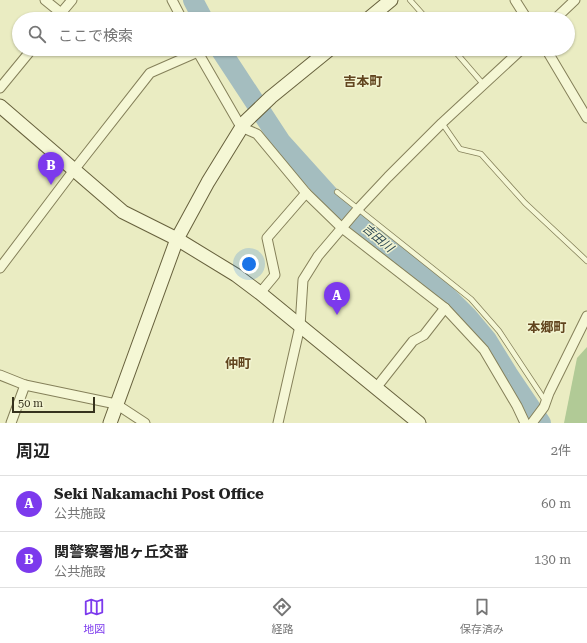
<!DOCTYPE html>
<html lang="ja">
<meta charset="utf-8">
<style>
body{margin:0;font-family:"Roboto Serif","Noto Sans JP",serif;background:#f2f2f2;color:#222}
.scale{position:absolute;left:12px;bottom:10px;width:83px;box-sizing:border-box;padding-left:4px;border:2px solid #36321d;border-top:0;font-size:11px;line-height:14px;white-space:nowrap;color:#36321d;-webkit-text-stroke:3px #f2f4d1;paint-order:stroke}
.you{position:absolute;left:249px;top:264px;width:14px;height:14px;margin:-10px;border:3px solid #fff;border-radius:50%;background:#1a73e8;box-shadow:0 0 0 6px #1a73e833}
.badge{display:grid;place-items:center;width:26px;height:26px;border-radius:50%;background:#7c3aed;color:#fff;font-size:13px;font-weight:700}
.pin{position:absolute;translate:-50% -33px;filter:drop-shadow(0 1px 2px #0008)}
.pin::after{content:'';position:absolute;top:21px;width:14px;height:12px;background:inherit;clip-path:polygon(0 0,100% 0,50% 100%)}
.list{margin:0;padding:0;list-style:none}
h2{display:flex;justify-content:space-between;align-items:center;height:52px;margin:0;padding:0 16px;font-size:17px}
h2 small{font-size:13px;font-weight:400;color:#767676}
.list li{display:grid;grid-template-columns:26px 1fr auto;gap:12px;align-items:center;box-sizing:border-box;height:56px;padding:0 16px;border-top:1px solid #e0e0e0}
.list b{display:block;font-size:15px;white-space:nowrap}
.list p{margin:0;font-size:13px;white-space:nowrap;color:#767676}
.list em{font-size:13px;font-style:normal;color:#767676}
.icon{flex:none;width:22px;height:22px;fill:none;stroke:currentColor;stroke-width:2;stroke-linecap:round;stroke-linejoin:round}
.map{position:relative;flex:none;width:587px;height:423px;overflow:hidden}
.search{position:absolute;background:#fff;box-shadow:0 1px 3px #0004;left:12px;right:12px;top:12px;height:44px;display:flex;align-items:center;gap:10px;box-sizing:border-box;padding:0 14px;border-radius:22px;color:#767676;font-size:15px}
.sheet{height:164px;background:#fff}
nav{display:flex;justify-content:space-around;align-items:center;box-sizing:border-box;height:56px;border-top:1px solid #e0e0e0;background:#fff;font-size:11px;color:#767676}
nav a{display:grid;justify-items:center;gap:2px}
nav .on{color:#7c3aed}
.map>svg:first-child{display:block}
</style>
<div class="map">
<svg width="587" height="423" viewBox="0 0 587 423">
<rect width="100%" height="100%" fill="#eaecc2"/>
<polygon fill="#b1ca96" points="587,347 587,423 564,423 577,358"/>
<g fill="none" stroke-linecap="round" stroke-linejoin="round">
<g stroke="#a4bdbf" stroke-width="20">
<polyline points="193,0 203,19"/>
<polyline points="220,49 281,142 336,203 443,292 467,316 487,340 508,374 541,423"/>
</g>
<g stroke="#85805a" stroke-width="6">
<g id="lane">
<polyline points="410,0 427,19"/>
<polyline points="453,49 484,85"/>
<polyline points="442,123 460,149 481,154 525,203 587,261"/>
<polyline points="337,192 471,299 499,331 546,402"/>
</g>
</g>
<g stroke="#85805a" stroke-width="11">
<g id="street">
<polyline points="45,0 61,13"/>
<polyline points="172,0 182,19"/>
<polyline points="515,0 527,19"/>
<polyline points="56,19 72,0"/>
<polyline points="555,19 575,0"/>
<polyline points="196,49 241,127 257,134 306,193 267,238 275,275 260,293"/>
<polyline points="546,49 587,118"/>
<polyline points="0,88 32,49"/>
<polyline points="306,193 342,228 445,308 484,350 517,406 525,423"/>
<polyline points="0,268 74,170 150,73 198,52"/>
<polyline points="0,375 25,385 116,404 145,423"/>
<polyline points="376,388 413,341 424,335 445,308"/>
<polyline points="11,423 25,385"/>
<polyline points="278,423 300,326 303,280 318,256 358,209 388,177 442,123 522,49"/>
<polyline points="532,423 544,407 549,393 587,316"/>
</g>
</g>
<g stroke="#67613d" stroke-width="15">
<g id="secondary">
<polyline points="368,19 391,0"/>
<polyline points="0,106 123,212 177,239 236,275 260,293 419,423"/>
<polyline points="110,423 177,239 208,182 245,122 271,97 330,49"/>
</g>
</g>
<use href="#lane" stroke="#f5f7d5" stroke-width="4.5"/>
<use href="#street" stroke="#f5f7d5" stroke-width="9"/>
<use href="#secondary" stroke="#f5f7d5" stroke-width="13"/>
</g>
<g text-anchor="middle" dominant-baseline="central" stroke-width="3" stroke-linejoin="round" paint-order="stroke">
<g font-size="12" font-style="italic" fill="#2d4955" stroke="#f2f4d1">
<text transform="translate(378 238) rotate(40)">吉田川</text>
</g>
<g font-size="13" font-weight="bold" fill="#61441e" stroke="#f2f4d1">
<text x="363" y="81">吉本町</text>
<text x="547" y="327">本郷町</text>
<text x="238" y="363">仲町</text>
</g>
</g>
</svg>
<div class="scale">50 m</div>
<div class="you"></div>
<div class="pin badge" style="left:337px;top:315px">A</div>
<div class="pin badge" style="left:51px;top:185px">B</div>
<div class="search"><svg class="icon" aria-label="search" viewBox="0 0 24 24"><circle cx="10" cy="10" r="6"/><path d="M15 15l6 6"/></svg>ここで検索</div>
</div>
<section class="sheet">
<h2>周辺<small>2件</small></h2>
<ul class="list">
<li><span class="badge">A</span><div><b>Seki Nakamachi Post Office</b><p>公共施設</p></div><em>60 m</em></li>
<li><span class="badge">B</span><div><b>関警察署旭ヶ丘交番</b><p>公共施設</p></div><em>130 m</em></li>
</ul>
</section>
<nav>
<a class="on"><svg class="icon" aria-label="map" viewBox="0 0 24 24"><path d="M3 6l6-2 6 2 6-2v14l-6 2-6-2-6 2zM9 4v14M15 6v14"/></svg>地図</a>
<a><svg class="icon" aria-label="directions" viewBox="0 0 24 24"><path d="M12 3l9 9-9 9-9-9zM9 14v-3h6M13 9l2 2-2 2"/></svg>経路</a>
<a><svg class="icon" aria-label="saved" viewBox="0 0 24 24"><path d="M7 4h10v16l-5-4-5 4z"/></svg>保存済み</a>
</nav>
